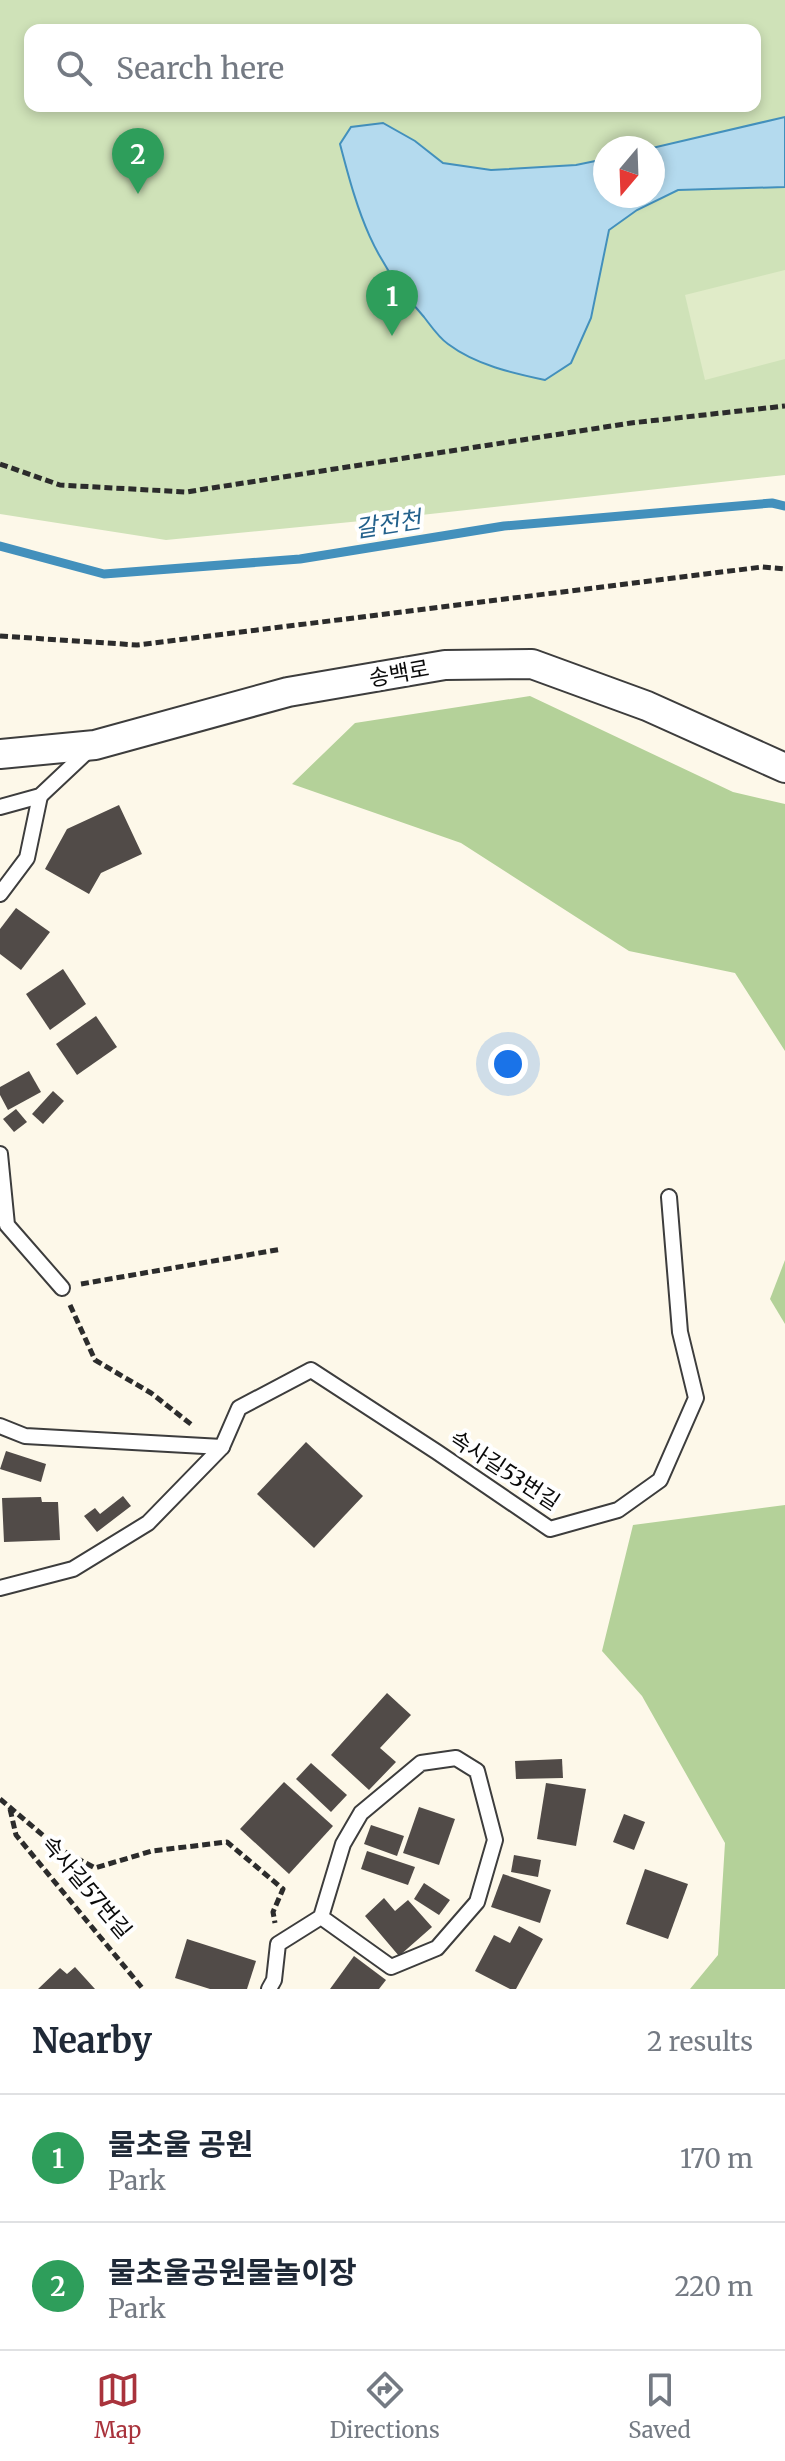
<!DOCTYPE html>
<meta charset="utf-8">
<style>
body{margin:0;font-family:Merriweather,"Noto Sans KR",serif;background:#f2f2f3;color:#1f2937}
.compass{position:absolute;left:593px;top:136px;width:72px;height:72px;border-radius:50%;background:#fff;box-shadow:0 4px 12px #0003;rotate:199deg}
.you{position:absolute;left:508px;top:1064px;width:28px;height:28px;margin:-20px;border:6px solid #fff;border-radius:50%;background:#1a73e8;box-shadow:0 0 0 12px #1a73e833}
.badge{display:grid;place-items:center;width:52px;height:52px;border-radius:50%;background:#a9333c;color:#fff;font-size:26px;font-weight:700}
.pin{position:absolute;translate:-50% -66px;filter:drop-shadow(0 2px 4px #0008)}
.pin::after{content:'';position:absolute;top:42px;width:28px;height:24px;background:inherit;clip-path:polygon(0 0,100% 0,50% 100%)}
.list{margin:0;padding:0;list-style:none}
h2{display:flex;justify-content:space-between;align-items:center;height:104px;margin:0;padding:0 32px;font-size:34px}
h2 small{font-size:26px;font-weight:400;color:#747a83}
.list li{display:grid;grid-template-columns:52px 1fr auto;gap:24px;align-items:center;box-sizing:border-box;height:128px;padding:0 32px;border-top:2px solid #e0e1e3}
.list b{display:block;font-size:30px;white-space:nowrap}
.list p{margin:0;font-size:26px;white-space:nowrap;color:#747a83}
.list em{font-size:26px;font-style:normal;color:#747a83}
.icon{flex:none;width:44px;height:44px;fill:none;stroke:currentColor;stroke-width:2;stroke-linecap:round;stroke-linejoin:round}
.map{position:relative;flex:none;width:785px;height:1989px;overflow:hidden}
.search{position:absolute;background:#fff;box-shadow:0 4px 12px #0003;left:24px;right:24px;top:24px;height:88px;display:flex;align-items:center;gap:20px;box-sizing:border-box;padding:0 28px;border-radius:16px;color:#747a83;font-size:30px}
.sheet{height:360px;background:#fff}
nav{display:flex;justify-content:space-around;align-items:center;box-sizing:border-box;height:112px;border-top:2px solid #e0e1e3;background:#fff;font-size:22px;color:#747a83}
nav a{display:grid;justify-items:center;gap:4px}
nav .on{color:#a9333c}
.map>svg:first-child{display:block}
</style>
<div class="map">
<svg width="785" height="1989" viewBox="0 0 785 1989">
<rect width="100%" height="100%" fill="#fdf8e9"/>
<path fill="#cfe2b8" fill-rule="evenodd" d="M 0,0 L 785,0 L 785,475 L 412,516 L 166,540 L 0,514 ZM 30,30 L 755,30 L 755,106 L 30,106 ZM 605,148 L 653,148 L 653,196 L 605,196 Z"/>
<g fill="#b4d199">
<polygon points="530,696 733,792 785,804 785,1051 735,973 629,951 461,843 292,784 355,723"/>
<polygon points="785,1260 785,1324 770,1299"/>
<polygon points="785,1505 785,1989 690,1989 718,1955 725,1843 642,1696 602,1651 633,1525"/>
</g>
<polygon fill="#e0ebc8" points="785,270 785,359 705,380 685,295"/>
<path fill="#b4daee" stroke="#4390bc" stroke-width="2" d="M 785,117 L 785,187 L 678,190 L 637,210 L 609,230 L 591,318 L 571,363 L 545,380 C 512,373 476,365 448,344 C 439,338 431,326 424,317 C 372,259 359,217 340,144 L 351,127 L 383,123 L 415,141 L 443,163 L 491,170 L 576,165 L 605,159 L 605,196 L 653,196 L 652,148 Z"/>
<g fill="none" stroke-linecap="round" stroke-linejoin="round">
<polyline stroke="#4390bc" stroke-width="9" points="0,546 104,574 300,559 504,526 772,503 785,506"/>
</g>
<g fill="#514b48">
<polygon points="119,805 142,854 101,873 89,894 45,869 67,829"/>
<polygon points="16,908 50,932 21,970 0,954 0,929"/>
<polygon points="63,969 86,1004 50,1030 26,994"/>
<polygon points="96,1016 117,1047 77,1075 56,1044"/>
<polygon points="29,1071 41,1092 8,1110 0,1095 0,1087"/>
<polygon points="53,1091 64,1101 43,1124 32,1114"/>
<polygon points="16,1109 27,1122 14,1132 3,1119"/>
<polygon points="306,1442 363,1496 314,1548 257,1494"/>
<polygon points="6,1451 46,1464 41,1482 0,1469"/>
<polygon points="123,1496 131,1506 97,1532 84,1516 95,1508 100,1514"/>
<polygon points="41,1497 42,1502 58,1502 60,1540 4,1542 2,1498"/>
<polygon points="387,1693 411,1715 380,1748 396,1762 369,1790 331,1755"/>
<polygon points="562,1759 563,1778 516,1779 515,1761"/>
<polygon points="311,1763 347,1795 331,1812 296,1779"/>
<polygon points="284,1782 333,1826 289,1874 240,1829"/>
<polygon points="546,1783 586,1789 576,1846 537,1839"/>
<polygon points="419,1807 455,1819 439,1865 403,1853"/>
<polygon points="624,1814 645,1822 634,1850 613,1842"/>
<polygon points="371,1825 404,1836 397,1856 364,1844"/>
<polygon points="367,1851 415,1867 408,1885 361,1869"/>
<polygon points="514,1855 541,1860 538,1877 511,1872"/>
<polygon points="645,1869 688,1884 668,1939 626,1924"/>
<polygon points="503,1874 551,1890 540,1923 491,1907"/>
<polygon points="424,1883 450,1900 439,1915 414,1899"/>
<polygon points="384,1898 395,1911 408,1900 432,1927 399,1956 365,1916"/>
<polygon points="519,1926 543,1939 516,1989 510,1989 475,1971 494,1935 510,1943"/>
<polygon points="187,1939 256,1961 247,1989 210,1989 175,1978"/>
<polygon points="354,1956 386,1980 379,1989 330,1989"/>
<polygon points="75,1967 95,1989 38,1989 60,1968 67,1974"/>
</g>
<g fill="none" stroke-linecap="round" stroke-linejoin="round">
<g stroke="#3d3d3d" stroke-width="18">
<g id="service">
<polyline points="0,807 40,796 91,748"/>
<polyline points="0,894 27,858 40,796"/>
<polyline points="0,1154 7,1225 62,1288"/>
<polyline points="0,1426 25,1436 222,1447"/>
<polyline points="0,1588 73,1569 148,1523 222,1447 239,1408 311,1370 437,1452 550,1529 618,1510 660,1480 696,1398 680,1332 669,1197"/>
<polyline points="269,1989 274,1980 278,1944 321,1917 343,1844 361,1813 421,1763 456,1758 477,1771 495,1840 477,1902 437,1948 391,1967 321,1917"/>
</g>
</g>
<g stroke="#3d3d3d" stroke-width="32">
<polyline id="minor" points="0,754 95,745 288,692 445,665 532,664 647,706 785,768"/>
</g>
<g stroke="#2c2c2c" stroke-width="5" stroke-dasharray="8 4" stroke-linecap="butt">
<polyline points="0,464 60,485 186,492 631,423 785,406"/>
<polyline points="0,636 137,645 762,567 785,569"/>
<polyline points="81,1284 282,1249"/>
<polyline points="70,1305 95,1360 151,1393 192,1425"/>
<polyline points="0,1799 58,1848 95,1868 152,1851 227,1842 283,1889 273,1912 275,1923"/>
<polyline points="10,1809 16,1835 143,1989"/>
</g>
<use href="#service" stroke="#fff" stroke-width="14"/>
<use href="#minor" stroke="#fff" stroke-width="28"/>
</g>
<g text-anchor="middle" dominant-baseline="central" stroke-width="8" stroke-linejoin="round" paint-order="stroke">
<g font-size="22" fill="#0a0a0a" stroke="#fff">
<text transform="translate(399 673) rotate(-10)">송백로</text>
<text transform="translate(505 1470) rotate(33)">속사길53번길</text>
<text transform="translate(87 1887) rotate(50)">속사길57번길</text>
</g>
<g font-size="24" font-style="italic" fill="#23618c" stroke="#fff">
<text transform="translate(388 524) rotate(-9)">갈전천</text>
</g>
</g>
</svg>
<svg class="compass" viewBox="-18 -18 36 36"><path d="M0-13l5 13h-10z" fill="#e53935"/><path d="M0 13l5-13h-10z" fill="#747a83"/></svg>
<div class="you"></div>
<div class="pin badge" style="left:392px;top:336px;background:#2e9e5b">1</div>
<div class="pin badge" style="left:138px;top:194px;background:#2e9e5b">2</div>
<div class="search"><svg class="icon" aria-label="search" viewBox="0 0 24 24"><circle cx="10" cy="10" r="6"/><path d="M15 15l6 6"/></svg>Search here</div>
</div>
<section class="sheet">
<h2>Nearby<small>2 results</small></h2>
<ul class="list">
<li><span class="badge" style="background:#2e9e5b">1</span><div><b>물초울 공원</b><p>Park</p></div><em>170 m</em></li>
<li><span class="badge" style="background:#2e9e5b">2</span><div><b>물초울공원물놀이장</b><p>Park</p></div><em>220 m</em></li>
</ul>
</section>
<nav>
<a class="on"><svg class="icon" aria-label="map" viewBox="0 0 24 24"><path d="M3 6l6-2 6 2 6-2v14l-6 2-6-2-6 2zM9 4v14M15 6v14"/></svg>Map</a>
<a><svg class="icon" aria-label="directions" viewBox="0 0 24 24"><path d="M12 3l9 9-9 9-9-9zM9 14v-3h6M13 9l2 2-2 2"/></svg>Directions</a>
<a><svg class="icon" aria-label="saved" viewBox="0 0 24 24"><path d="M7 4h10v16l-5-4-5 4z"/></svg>Saved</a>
</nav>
